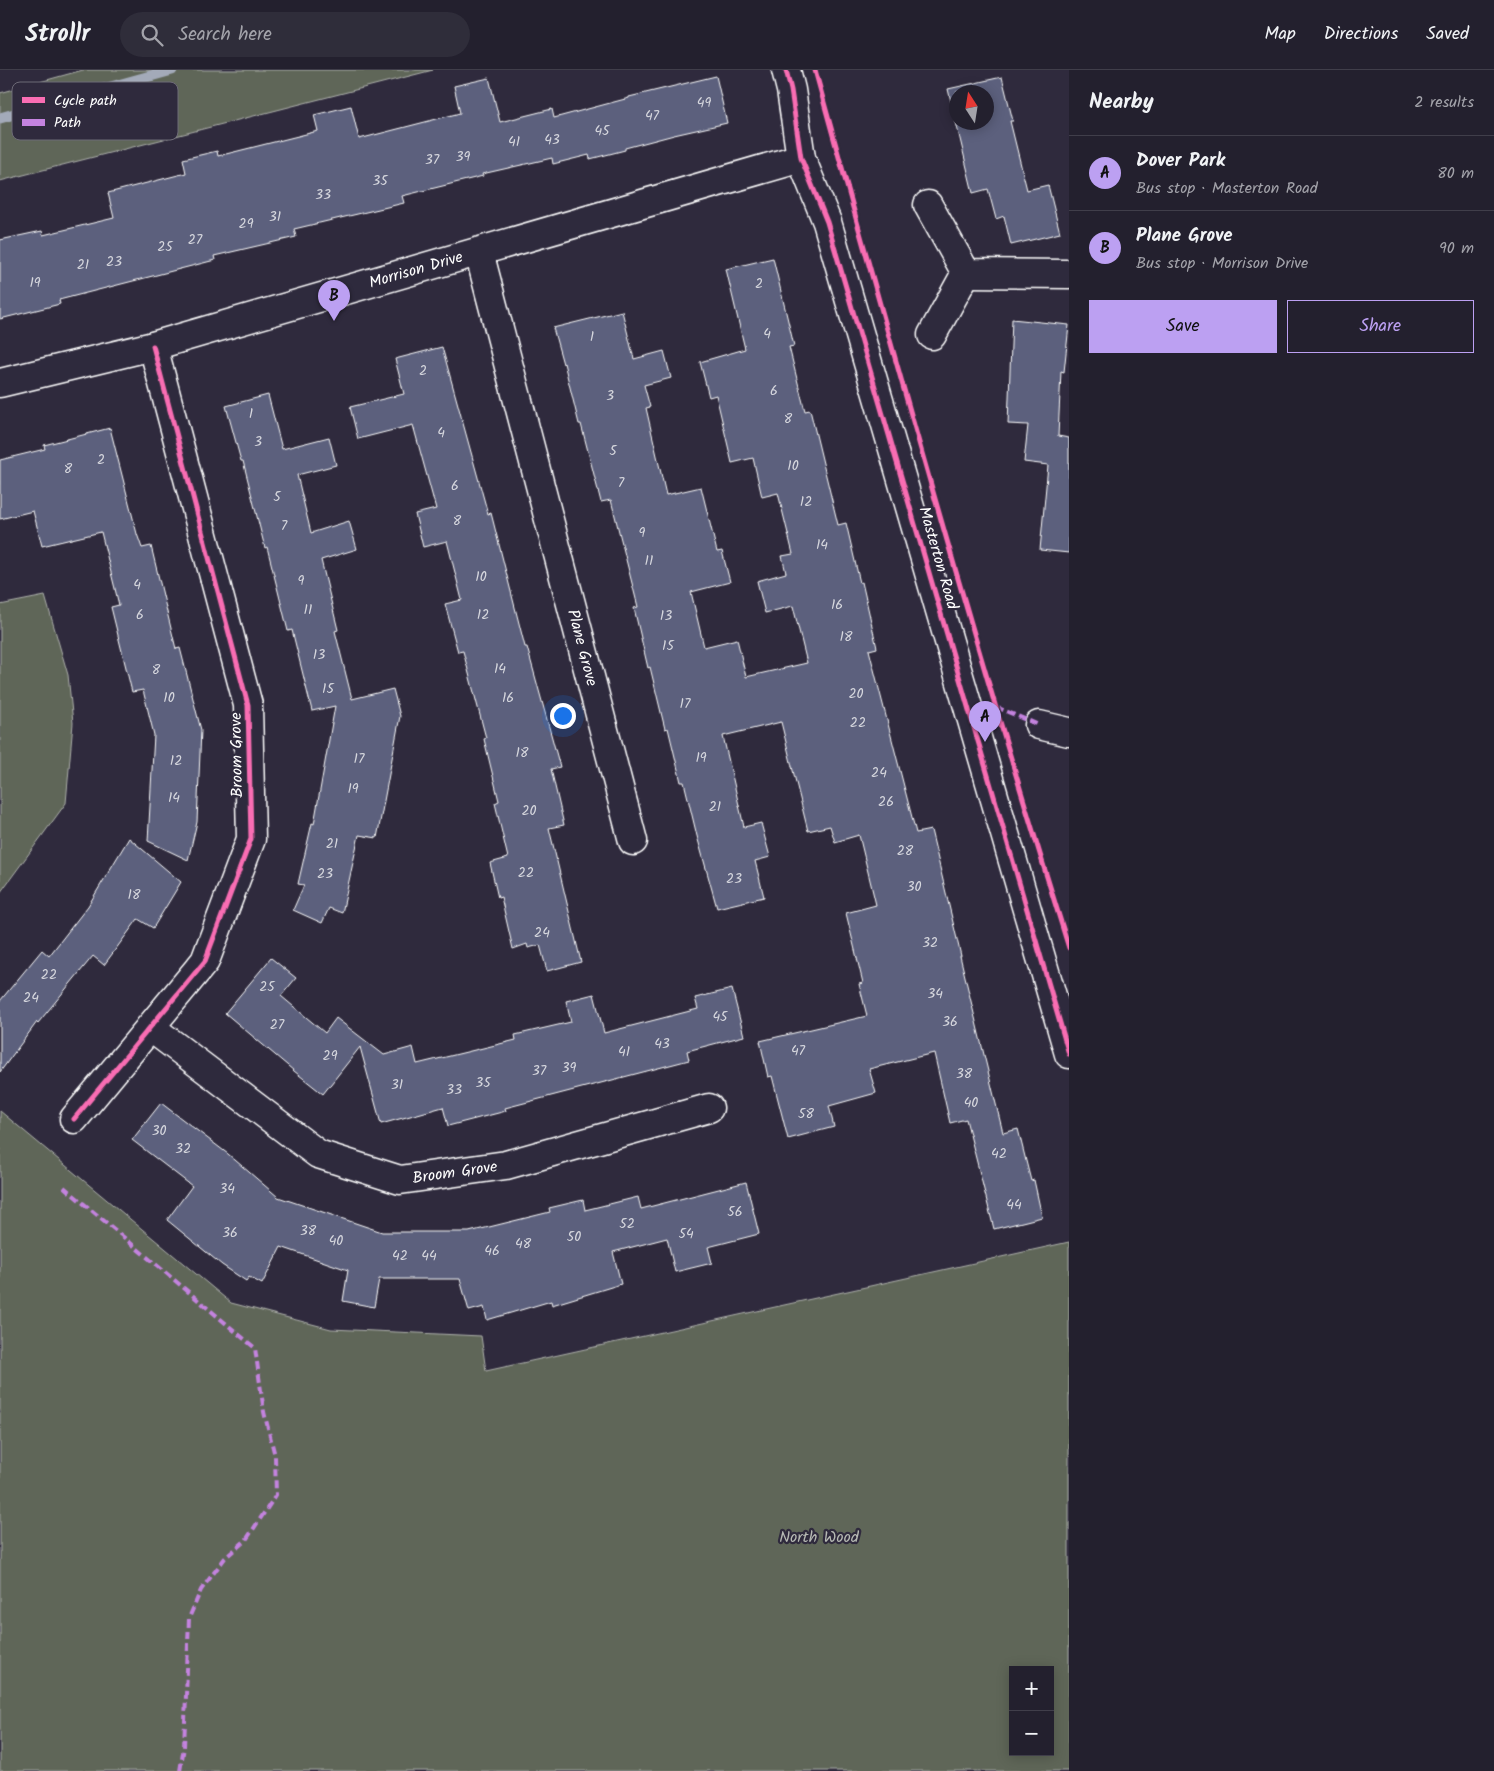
<!DOCTYPE html>
<meta charset="utf-8">
<style>
body{margin:0;font-family:Kalam,sans-serif;background:#2f2d3a;color:#f1f3f6}
.controls{position:absolute;right:15px;bottom:15px;display:grid;overflow:hidden;border-radius:0px;box-shadow:0 2px 12px #0003}
.controls button{width:45px;height:45px;display:grid;place-items:center;padding:0;border:0;border-bottom:1px solid #403e4a;background:#23202e;color:#f1f3f6;font:25px sans-serif}
.compass{position:absolute;left:949px;top:15px;width:45px;height:45px;border-radius:50%;background:#23202e;box-shadow:0 2px 12px #0003;rotate:348deg}
.you{position:absolute;left:562px;top:645px;width:18px;height:18px;margin:-12px;border:4px solid #fff;border-radius:50%;background:#1a73e8;box-shadow:0 0 0 8px #1a73e833}
.badge{display:grid;place-items:center;width:32px;height:32px;border-radius:50%;background:#bca0f2;color:#111;font-size:16px;font-weight:700}
.pin{position:absolute;translate:-50% -41px;filter:drop-shadow(0 1px 2px #0008)}
.pin::after{content:'';position:absolute;top:26px;width:18px;height:15px;background:inherit;clip-path:polygon(0 0,100% 0,50% 100%)}
.list{margin:0;padding:0;list-style:none}
h2{display:flex;justify-content:space-between;align-items:center;height:65px;margin:0;padding:0 20px;font-size:21px}
h2 small{font-size:16px;font-weight:400;color:#a3a3aa}
.list li{display:grid;grid-template-columns:32px 1fr auto;gap:15px;align-items:center;box-sizing:border-box;height:75px;padding:0 20px;border-top:1px solid #403e4a}
.list b{display:block;font-size:19px;white-space:nowrap}
.list p{margin:0;font-size:16px;white-space:nowrap;color:#a3a3aa}
.list em{font-size:16px;font-style:normal;color:#a3a3aa}
.actions{display:flex;gap:10px;padding:15px 20px}
.actions a{flex:1;padding:11px 0;border:1px solid #bca0f2;border-radius:0px;text-align:center;font-size:18px;color:#bca0f2}
.actions .main{background:#bca0f2;color:#111}
.icon{flex:none;width:28px;height:28px;fill:none;stroke:currentColor;stroke-width:2;stroke-linecap:round;stroke-linejoin:round}
.map{position:relative;flex:none;width:1069px;height:1701px;overflow:hidden}
header{display:flex;align-items:center;gap:30px;box-sizing:border-box;height:70px;padding:0 25px;background:#23202e;border-bottom:1px solid #403e4a}
header strong{font-size:24px}
nav{display:flex;gap:28px;margin-inline-start:auto;font-size:18px}
.search{width:350px;height:45px;background:#2f2d3a;display:flex;align-items:center;gap:12px;box-sizing:border-box;padding:0 18px;border-radius:28px;color:#a3a3aa;font-size:19px}
main{display:flex}
aside{flex:1;background:#23202e}
.map>svg:first-child{display:block}
</style>
<header>
<strong>Strollr</strong>
<div class="search"><svg class="icon" aria-label="search" viewBox="0 0 24 24"><circle cx="10" cy="10" r="6"/><path d="M15 15l6 6"/></svg>Search here</div>
<nav><a>Map</a><a>Directions</a><a>Saved</a></nav>
</header>
<main>
<div class="map">
<svg width="1069" height="1701" viewBox="0 0 1069 1701">
<rect width="100%" height="100%" fill="#2f2a3d"/>
<filter id="ink" filterUnits="userSpaceOnUse"><feTurbulence type="fractalNoise" baseFrequency=".02" numOctaves="2"/><feDisplacementMap in="SourceGraphic" scale="10" xChannelSelector="R" yChannelSelector="G"/><feConvolveMatrix kernelMatrix="1 2 1 2 8 2 1 2 1" color-interpolation-filters="sRGB"/></filter>
<g filter="url(#ink)">
<g fill="#5f6659" stroke="#afb2ac" fill-rule="evenodd">
<polygon points="83,0 433,0 0,111 0,23"/>
<polygon points="45,526 68,605 73,653 66,733 0,823 0,535"/>
<path d="M 0,1041 L 231,1233 L 331,1259 L 481,1266 L 486,1301 L 1069,1172 L 1069,1701 L 0,1701 ZM 1013,1600 L 1050,1600 L 1050,1682 L 1013,1682 Z"/>
</g>
<g fill="none" stroke-linecap="round" stroke-linejoin="round">
<polyline stroke="#a3aab9" stroke-width="11" points="0,48 172,0"/>
</g>
<g fill="#5b607d" stroke="#fff" fill-rule="evenodd">
<polygon points="716,6 727,53 674,65 625,78 625,80 590,89 589,85 553,94 552,88 482,104 483,106 402,126 404,133 294,159 296,167 214,186 215,190 59,230 60,234 0,249 0,170 42,161 43,165 114,148 108,123 186,103 183,89 217,81 218,86 318,61 314,45 351,36 359,69 460,43 454,16 489,8 500,52 552,39 554,48 629,28 629,27"/>
<path d="M 1002,7 L 1013,51 L 1010,51 L 1027,120 L 1048,115 L 1060,163 L 1011,175 L 1004,146 L 996,149 L 988,119 L 973,123 L 948,19 ZM 956,22 L 986,22 L 986,52 L 956,52 Z"/>
<polygon points="773,188 794,276 789,277 805,341 810,340 838,455 846,453 860,513 862,512 877,578 869,580 916,763 931,760 961,886 960,886 1003,1063 1018,1059 1031,1111 1034,1110 1042,1147 994,1159 966,1049 950,1053 934,983 869,999 876,1023 829,1036 834,1057 788,1069 772,1006 768,1007 760,971 867,946 859,914 863,913 846,843 876,835 859,765 835,772 830,756 808,761 781,652 723,666 744,757 761,753 770,787 755,791 764,827 717,838 697,766 684,712 681,712 668,658 665,659 650,597 648,598 634,538 638,537 611,430 601,432 581,354 579,354 564,293 563,294 553,258 622,241 634,289 664,281 671,308 644,315 650,337 646,338 666,425 701,417 717,482 722,481 730,512 691,522 704,577 737,569 746,607 807,593 793,536 765,543 757,511 786,503 782,486 793,484 778,423 762,427 753,388 732,393 716,325 709,327 700,292 745,279 726,199"/>
<polygon points="1012,249 1069,255 1064,302 1061,301 1058,366 1069,368 1069,483 1040,480 1048,395 1024,392 1028,355 1008,354"/>
<polygon points="442,277 488,444 491,443 525,577 527,577 560,697 551,699 564,755 549,758 581,892 547,901 540,875 528,878 527,874 513,879 501,827 498,828 490,793 508,788 495,733 499,731 484,669 486,668 463,581 458,582 445,534 462,530 447,471 423,477 415,444 436,439 413,355 358,369 350,337 404,324 395,289"/>
<polygon points="268,325 282,379 329,367 336,395 297,405 311,463 349,451 357,479 321,490 338,560 335,561 352,629 393,619 400,646 377,768 359,765 342,843 329,838 322,853 293,840 304,815 298,814 312,753 314,754 335,636 312,641 292,560 288,561 267,477 265,478 243,391 241,391 226,336"/>
<polygon points="110,358 137,464 142,478 151,476 176,579 180,578 201,660 197,752 188,790 148,771 154,665 143,620 132,622 111,537 119,535 101,462 42,476 33,441 0,449 0,390 45,379 44,375"/>
<polygon points="129,768 181,812 153,858 138,849 104,895 93,886 38,953 37,952 0,1002 0,931 42,880 49,886 88,836"/>
<polygon points="271,888 296,908 281,926 325,963 336,948 384,985 413,977 417,994 516,970 515,965 571,952 566,931 594,924 604,963 698,939 695,928 732,919 744,966 687,981 689,990 505,1038 506,1041 448,1056 443,1037 381,1054 360,977 323,1024 294,1001 225,943"/>
<polygon points="161,1033 228,1084 278,1127 382,1162 469,1162 550,1142 549,1138 583,1130 585,1140 638,1127 641,1139 746,1112 759,1164 708,1177 712,1193 675,1202 667,1168 613,1182 621,1214 552,1235 551,1231 487,1250 484,1237 469,1241 460,1209 379,1209 374,1237 343,1231 348,1200 281,1177 262,1214 249,1207 246,1211 222,1195 167,1150 192,1116 132,1070"/>
</g>
<g fill="none" stroke-linecap="round" stroke-linejoin="round">
<g stroke="#fff" stroke-width="31">
<g id="minor">
<polyline points="786,0 791,20 801,88 827,152 1069,984"/>
<polyline points="928,135 966,203 1069,204"/>
<path id="s1" d="M 479,182 L 633,771"/>
<polyline points="932,265 966,203"/>
<path id="s2" d="M 0,313 L 153,276 L 801,88"/>
<polyline points="1039,655 1069,662"/>
<path id="s3" d="M 150,957 L 318,1084 L 400,1110 L 506,1095 L 709,1038"/>
<polyline points="74,1049 205,891 251,769 248,635 153,276"/>
</g>
</g>
<use href="#minor" stroke="#2f2a3d" stroke-width="28"/>
<g stroke="#c483df" stroke-width="4" stroke-dasharray="8 4" stroke-linecap="butt">
<polyline points="996,637 1039,655"/>
<polyline points="64,1117 255,1278 264,1342 275,1386 276,1425 246,1470 225,1488 201,1520 189,1548 184,1677 180,1701"/>
</g>
<g stroke="#2f2a3d" stroke-width="8">
<g id="cycleway">
<polyline points="786,0 791,20 801,88 827,152 1069,984"/>
<path d="M 815,0 C 896,294 978,587 1069,878"/>
<polyline points="74,1049 205,891 251,769 248,635 153,276"/>
</g>
</g>
<use href="#cycleway" stroke="#f96db3" stroke-width="5"/>
</g>
</g>
<g text-anchor="middle" dominant-baseline="central" stroke-width="4.5" stroke-linejoin="round" paint-order="stroke">
<g font-size="14" fill="#d6d7de">
<text x="704" y="33">49</text>
<text x="652" y="46">47</text>
<text x="602" y="61">45</text>
<text x="552" y="70">43</text>
<text x="514" y="72">41</text>
<text x="463" y="87">39</text>
<text x="432" y="90">37</text>
<text x="380" y="111">35</text>
<text x="323" y="125">33</text>
<text x="275" y="147">31</text>
<text x="246" y="154">29</text>
<text x="195" y="170">27</text>
<text x="165" y="177">25</text>
<text x="114" y="192">23</text>
<text x="83" y="195">21</text>
<text x="35" y="213">19</text>
<text x="759" y="214">2</text>
<text x="767" y="264">4</text>
<text x="592" y="267">1</text>
<text x="423" y="301">2</text>
<text x="774" y="321">6</text>
<text x="610" y="326">3</text>
<text x="251" y="344">1</text>
<text x="788" y="349">8</text>
<text x="441" y="363">4</text>
<text x="258" y="372">3</text>
<text x="613" y="381">5</text>
<text x="101" y="390">2</text>
<text x="793" y="396">10</text>
<text x="68" y="399">8</text>
<text x="621" y="413">7</text>
<text x="455" y="416">6</text>
<text x="277" y="427">5</text>
<text x="806" y="432">12</text>
<text x="457" y="451">8</text>
<text x="284" y="456">7</text>
<text x="642" y="463">9</text>
<text x="822" y="475">14</text>
<text x="649" y="491">11</text>
<text x="481" y="507">10</text>
<text x="301" y="511">9</text>
<text x="137" y="515">4</text>
<text x="837" y="535">16</text>
<text x="308" y="540">11</text>
<text x="140" y="545">6</text>
<text x="483" y="545">12</text>
<text x="666" y="546">13</text>
<text x="846" y="567">18</text>
<text x="668" y="576">15</text>
<text x="319" y="585">13</text>
<text x="500" y="599">14</text>
<text x="156" y="600">8</text>
<text x="328" y="619">15</text>
<text x="856" y="624">20</text>
<text x="169" y="628">10</text>
<text x="508" y="628">16</text>
<text x="685" y="634">17</text>
<text x="858" y="653">22</text>
<text x="522" y="683">18</text>
<text x="701" y="688">19</text>
<text x="359" y="689">17</text>
<text x="176" y="691">12</text>
<text x="879" y="703">24</text>
<text x="353" y="719">19</text>
<text x="174" y="728">14</text>
<text x="886" y="732">26</text>
<text x="715" y="737">21</text>
<text x="529" y="741">20</text>
<text x="332" y="774">21</text>
<text x="905" y="781">28</text>
<text x="526" y="803">22</text>
<text x="325" y="804">23</text>
<text x="734" y="809">23</text>
<text x="914" y="817">30</text>
<text x="134" y="825">18</text>
<text x="542" y="863">24</text>
<text x="930" y="873">32</text>
<text x="49" y="905">22</text>
<text x="267" y="917">25</text>
<text x="935" y="924">34</text>
<text x="31" y="928">24</text>
<text x="720" y="947">45</text>
<text x="950" y="952">36</text>
<text x="277" y="955">27</text>
<text x="662" y="974">43</text>
<text x="798" y="981">47</text>
<text x="624" y="982">41</text>
<text x="330" y="986">29</text>
<text x="569" y="998">39</text>
<text x="539" y="1001">37</text>
<text x="964" y="1004">38</text>
<text x="483" y="1013">35</text>
<text x="397" y="1015">31</text>
<text x="454" y="1020">33</text>
<text x="971" y="1033">40</text>
<text x="806" y="1044">58</text>
<text x="159" y="1061">30</text>
<text x="183" y="1079">32</text>
<text x="999" y="1084">42</text>
<text x="227" y="1119">34</text>
<text x="1014" y="1135">44</text>
<text x="735" y="1142">56</text>
<text x="627" y="1154">52</text>
<text x="308" y="1161">38</text>
<text x="230" y="1163">36</text>
<text x="686" y="1164">54</text>
<text x="574" y="1167">50</text>
<text x="336" y="1171">40</text>
<text x="523" y="1174">48</text>
<text x="492" y="1181">46</text>
<text x="400" y="1186">42</text>
<text x="429" y="1186">44</text>
</g>
<g font-size="16" fill="#fff" stroke="#2f2a3d">
<text stroke="none"><textPath href="#s2" startOffset="431">Morrison Drive</textPath></text>
<text transform="translate(938 488) rotate(74)">Masterton Road</text>
<text stroke="none"><textPath href="#s1" startOffset="409">Plane Grove</textPath></text>
<text transform="translate(237 685) rotate(-91)">Broom Grove</text>
<text stroke="none"><textPath href="#s3" startOffset="352">Broom Grove</textPath></text>
</g>
<g font-size="16" fill="#b7bab4" stroke="#2f2a3d">
<text x="819" y="1467">North Wood</text>
</g>
</g>
<rect x="12" y="12" width="166" height="58" rx="8" fill="#2f2a3d" stroke="#6d6a77" stroke-width="1"/>
<rect x="22" y="27" width="23" height="6" fill="#f96db3"/>
<rect x="22" y="49" width="23" height="7" fill="#c483df"/>
<g font-size="14" fill="#fff">
<text x="54" y="35">Cycle path</text>
<text x="54" y="57">Path</text>
</g>
</svg>
<div class="controls">
<button>+</button>
<button>−</button>
</div>
<svg class="compass" viewBox="-18 -18 36 36"><path d="M0-13l5 13h-10z" fill="#e53935"/><path d="M0 13l5-13h-10z" fill="#a3a3aa"/></svg>
<div class="you"></div>
<div class="pin badge" style="left:985px;top:672px">A</div>
<div class="pin badge" style="left:334px;top:251px">B</div>
</div>
<aside>
<h2>Nearby<small>2 results</small></h2>
<ul class="list">
<li><span class="badge">A</span><div><b>Dover Park</b><p>Bus stop · Masterton Road</p></div><em>80 m</em></li>
<li><span class="badge">B</span><div><b>Plane Grove</b><p>Bus stop · Morrison Drive</p></div><em>90 m</em></li>
</ul>
<div class="actions"><a class="main">Save</a><a>Share</a></div>
</aside>
</main>
